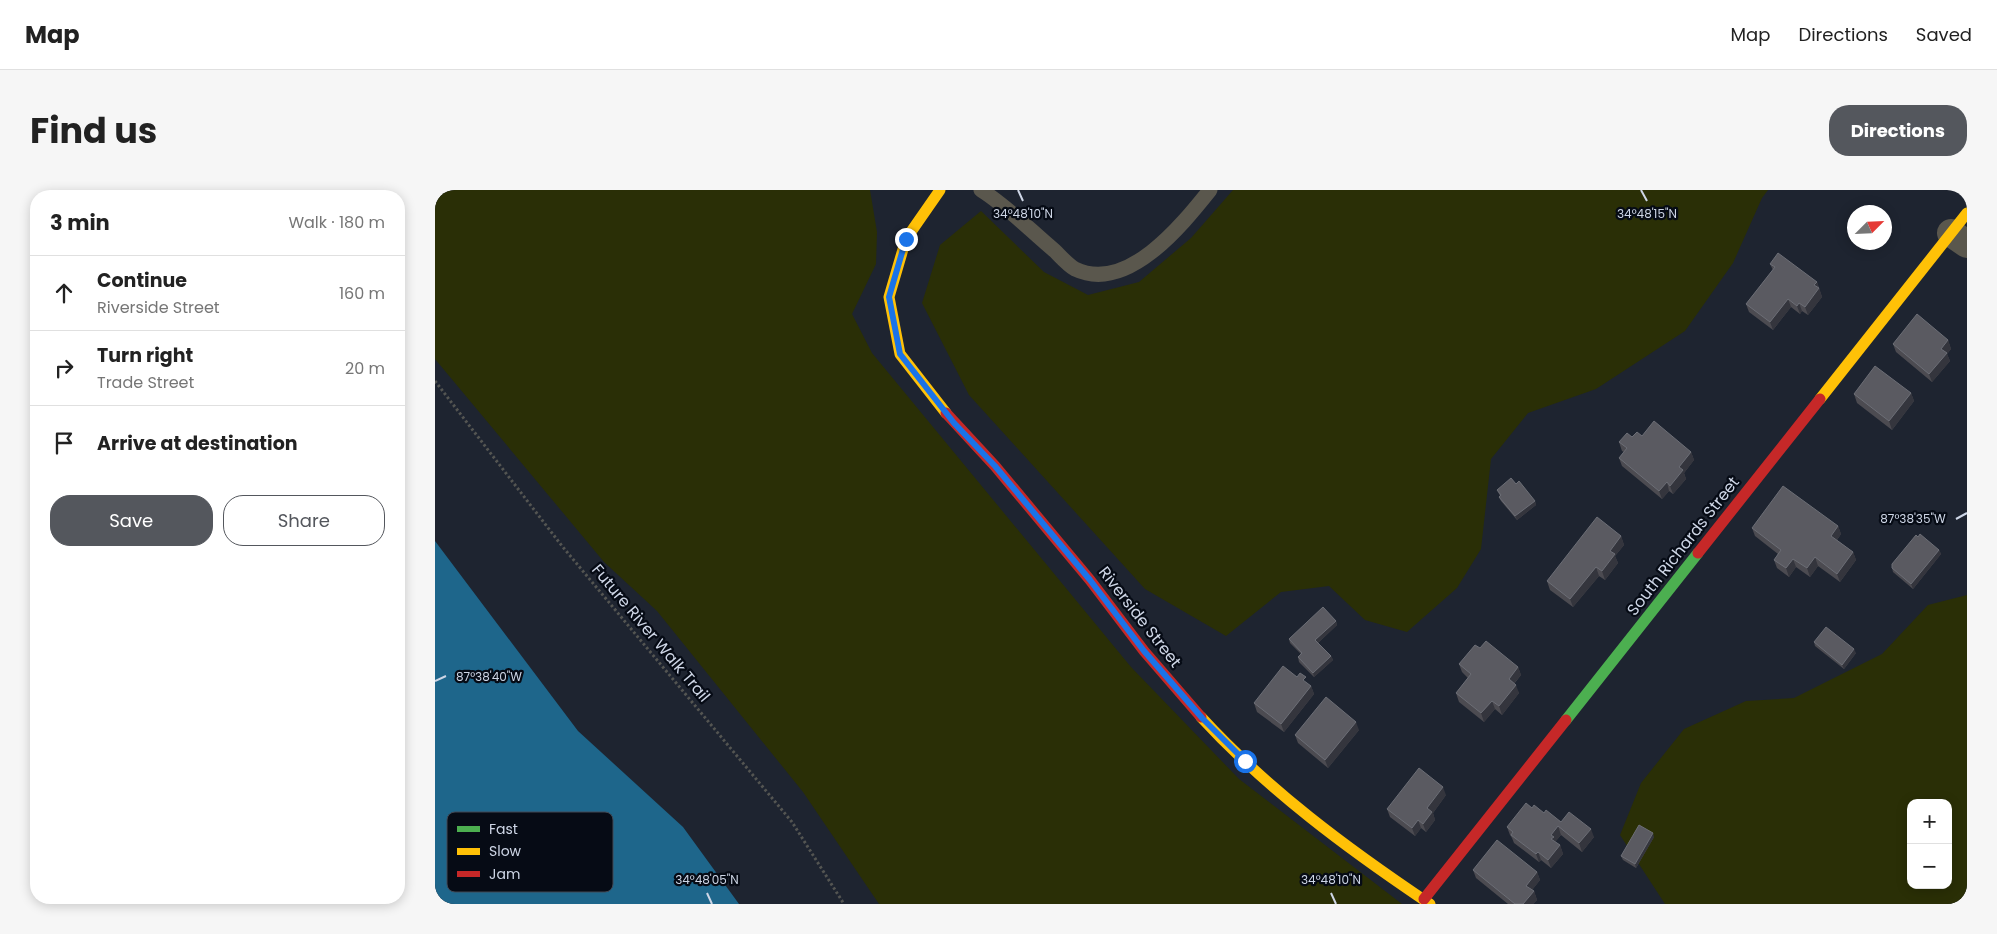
<!DOCTYPE html>
<meta charset="utf-8">
<style>
body{margin:0;font-family:Poppins,sans-serif;background:#f6f6f6;color:#222}
.controls{position:absolute;right:15px;bottom:15px;display:grid;overflow:hidden;border-radius:10px;box-shadow:0 2px 12px #0003}
.controls button{width:45px;height:45px;display:grid;place-items:center;padding:0;border:0;border-bottom:1px solid #e0e0e0;background:#fff;color:#222;font:25px sans-serif}
.compass{position:absolute;left:1412px;top:15px;width:45px;height:45px;border-radius:50%;background:#fff;box-shadow:0 2px 12px #0003;rotate:66deg}
.stop{position:absolute;width:15px;height:15px;margin:-11px;border:4px solid #1a73e8;border-radius:50%;background:#fff}
.stop.end{background:#1a73e8;border-color:#fff;box-shadow:0 1px 5px #0008}
.list{margin:0;padding:0;list-style:none}
h2{display:flex;justify-content:space-between;align-items:center;height:65px;margin:0;padding:0 20px;font-size:21px}
h2 small{font-size:16px;font-weight:400;color:#767676}
.list li{display:grid;grid-template-columns:32px 1fr auto;gap:15px;align-items:center;box-sizing:border-box;height:75px;padding:0 20px;border-top:1px solid #e0e0e0}
.list b{display:block;font-size:19px;white-space:nowrap}
.list p{margin:0;font-size:16px;white-space:nowrap;color:#767676}
.list em{font-size:16px;font-style:normal;color:#767676}
.actions{display:flex;gap:10px;padding:15px 20px}
.actions a{flex:1;padding:11px 0;border:1px solid #54575d;border-radius:20px;text-align:center;font-size:18px;color:#54575d}
.actions .main{background:#54575d;color:#fff}
.icon{flex:none;width:28px;height:28px;fill:none;stroke:currentColor;stroke-width:2;stroke-linecap:round;stroke-linejoin:round}
.map{position:relative;flex:none;width:1532px;height:714px;overflow:hidden;border-radius:20px}
header{display:flex;align-items:center;gap:30px;box-sizing:border-box;height:70px;padding:0 25px;background:#fff;border-bottom:1px solid #e0e0e0}
header strong{font-size:24px}
nav{display:flex;gap:28px;margin-inline-start:auto;font-size:18px}
.intro{display:flex;align-items:center;justify-content:space-between;box-sizing:border-box;height:120px;padding:0 30px}
h1{margin:0;font-size:35px}
.button{padding:12px 22px;border-radius:20px;background:#54575d;color:#fff;font-size:18px;font-weight:700}
main{display:flex;gap:30px;padding:0 30px}
aside{flex:1;background:#fff;border-radius:20px;box-shadow:0 2px 12px #0003}
.map>svg:first-child{display:block}
</style>
<header>
<strong>Map</strong>
<nav><a>Map</a><a>Directions</a><a>Saved</a></nav>
</header>
<div class="intro"><h1>Find us</h1><a class="button">Directions</a></div>
<main>
<aside>
<h2>3 min<small>Walk · 180 m</small></h2>
<ul class="list">
<li><svg class="icon" aria-label="ahead" viewBox="0 0 24 24"><path d="M12 20V5M6 11l6-6 6 6"/></svg><div><b>Continue</b><p>Riverside Street</p></div><em>160 m</em></li>
<li><svg class="icon" aria-label="right" viewBox="0 0 24 24"><path d="M7 20v-9h11M14 6l5 5-5 5"/></svg><div><b>Turn right</b><p>Trade Street</p></div><em>20 m</em></li>
<li><svg class="icon" aria-label="arrive" viewBox="0 0 24 24"><path d="M6 21V4h12l-3 4 3 4H6"/></svg><div><b>Arrive at destination</b></div></li>
</ul>
<div class="actions"><a class="main">Save</a><a>Share</a></div>
</aside>
<div class="map">
<svg width="1532" height="714" viewBox="0 0 1532 714">
<rect width="100%" height="100%" fill="#1e2430"/>
<g fill="#2a2f06" fill-rule="evenodd">
<polygon points="0,0 435,0 442,42 441,74 417,124 437,163 696,477 804,589 967,714 444,714 368,602 222,421 169,372 0,169"/>
<polygon points="798,0 1333,0 1327,8 1298,73 1250,141 1161,199 1093,223 1056,269 1046,359 1022,398 972,442 930,430 894,396 846,402 791,446 710,399 534,205 487,113 505,55 546,21 609,82 653,105 704,92 756,48"/>
<path d="M 1532,405 L 1532,714 L 1230,714 L 1185,645 L 1206,593 L 1249,539 L 1311,511 L 1359,508 L 1447,464 L 1493,415 ZM 1476,613 L 1513,613 L 1513,695 L 1476,695 Z"/>
</g>
<polygon fill="#1e668b" points="0,351 143,541 248,637 304,714 0,714"/>
<g fill="none" stroke-linecap="round" stroke-linejoin="round">
<polyline stroke="#545552" stroke-width="3" stroke-dasharray="2.5 2.5" stroke-linecap="butt" points="0,191 127,356 357,632 409,714"/>
<path stroke="#5a574d" stroke-width="15" d="M 546,0 C 573,17 596,41 620,61 C 626,67 633,75 640,79 C 692,104 747,35 775,0"/>
<polyline stroke="#5a574d" stroke-width="28" points="1516,43 1532,54"/>
<polyline stroke="#4caf50" stroke-width="11" points="1131,530 1263,363"/>
<g stroke="#ffc107" stroke-width="11">
<polyline points="505,0 471,49 454,107 465,164 511,223"/>
<polyline points="1385,209 1532,23"/>
<path d="M 766,527 C 833,600 913,659 995,714"/>
</g>
<g stroke="#c62828" stroke-width="11">
<polyline points="511,223 560,276 655,390 709,461 766,527"/>
<polyline points="1263,363 1385,209"/>
<polyline points="989,709 1131,530"/>
</g>
</g>
<g fill="#4c4b51">
<polygon points="1335,74 1382,92 1387,107 1373,125 1367,121 1365,124 1356,117 1338,140 1314,122 1311,114 1338,80"/>
<polygon points="1513,150 1516,159 1512,164 1515,171 1497,192 1461,162 1458,154"/>
<polygon points="1476,203 1479,211 1457,240 1422,213 1419,204"/>
<polygon points="1207,246 1256,262 1259,270 1249,283 1251,289 1238,304 1234,301 1227,309 1187,276 1184,268 1189,262 1187,261 1184,252 1197,247"/>
<polygon points="1081,294 1100,311 1101,315 1082,330 1066,311 1064,307 1065,306 1062,300"/>
<polygon points="1403,336 1406,344 1402,350 1418,362 1421,370 1405,392 1383,376 1375,387 1361,377 1354,387 1342,378 1339,370 1343,364 1320,346 1317,338"/>
<polygon points="1186,346 1189,355 1180,366 1183,373 1170,390 1164,386 1138,417 1115,400 1112,391"/>
<polygon points="1483,347 1504,360 1506,364 1478,399 1458,382 1457,378"/>
<polygon points="901,431 902,435 883,453 896,466 898,470 879,487 864,472 863,467 866,464 855,453 854,449"/>
<polygon points="1379,452 1421,463 1409,479 1380,456"/>
<polygon points="1045,458 1083,477 1086,485 1079,494 1084,503 1067,525 1060,519 1049,532 1024,512 1021,503 1033,488 1027,482 1024,474"/>
<polygon points="862,487 876,496 879,504 849,542 822,522 819,513"/>
<polygon points="924,540 893,578 863,553 860,545"/>
<polygon points="1011,605 998,623 1000,630 991,642 986,638 980,646 955,627 952,619"/>
<polygon points="1097,618 1109,623 1126,632 1159,647 1147,662 1126,645 1120,652 1125,655 1128,664 1116,678 1106,670 1104,672 1079,653 1077,648 1075,645 1072,637"/>
<polygon points="1219,647 1201,678 1188,670 1186,666"/>
<polygon points="1038,680 1102,682 1105,690 1097,700 1099,701 1102,710 1098,714 1073,714 1041,688"/>
</g>
<g fill="#34353d">
<polygon points="1382,92 1387,107 1373,125 1370,117 1379,95"/>
<polygon points="1353,109 1356,117 1338,140 1335,132"/>
<polygon points="1364,113 1367,121 1365,124 1362,116"/>
<polygon points="1513,150 1516,159 1512,164 1515,171 1497,192 1494,184 1506,159"/>
<polygon points="1476,203 1479,211 1457,240 1454,231"/>
<polygon points="1256,262 1259,270 1249,283 1251,289 1238,304 1235,296 1244,277"/>
<polygon points="1232,292 1234,301 1227,309 1224,301"/>
<polygon points="1100,311 1101,315 1082,330 1080,326"/>
<polygon points="1403,336 1406,344 1399,354 1396,346"/>
<polygon points="1186,346 1189,355 1180,366 1183,373 1170,390 1167,381 1175,361"/>
<polygon points="1504,360 1506,364 1478,399 1476,394"/>
<polygon points="1418,362 1421,370 1405,392 1402,384"/>
<polygon points="1380,367 1383,376 1375,387 1372,378"/>
<polygon points="1358,369 1361,377 1354,387 1351,378"/>
<polygon points="1161,377 1164,386 1138,417 1135,409"/>
<polygon points="901,431 902,435 882,454 880,450"/>
<polygon points="1419,459 1421,463 1409,479 1407,475"/>
<polygon points="896,466 898,470 879,487 878,483"/>
<polygon points="1083,477 1086,485 1076,497 1074,489"/>
<polygon points="1081,495 1084,503 1067,525 1064,516"/>
<polygon points="876,496 879,504 849,542 846,534"/>
<polygon points="1057,511 1060,519 1049,532 1046,523"/>
<polygon points="921,532 924,540 893,578 890,570"/>
<polygon points="1008,597 1011,605 998,623 1000,630 991,642 988,634 992,618"/>
<polygon points="983,630 986,638 980,646 977,638"/>
<polygon points="1123,636 1126,645 1120,652 1122,655 1116,649 1116,645"/>
<polygon points="1156,639 1159,647 1147,662 1144,653"/>
<polygon points="1218,643 1219,647 1201,678 1200,674"/>
<polygon points="1125,655 1128,664 1116,678 1113,670"/>
<polygon points="1103,662 1106,670 1104,672 1101,664"/>
<polygon points="1102,682 1105,690 1094,704 1091,696"/>
<polygon points="1099,701 1102,710 1098,714 1088,714"/>
</g>
<g fill="#5a5a61" stroke="#6c6e76">
<polygon points="1343,63 1382,92 1379,95 1384,98 1370,117 1364,113 1362,116 1353,109 1335,132 1311,114 1340,77 1335,74"/>
<polygon points="1482,124 1513,150 1506,159 1512,163 1494,184 1458,154"/>
<polygon points="1440,176 1476,203 1454,231 1419,204"/>
<polygon points="1219,231 1256,262 1244,277 1248,280 1235,296 1232,292 1224,301 1184,268 1192,258 1184,252 1192,243 1197,247 1202,242 1207,246"/>
<polygon points="1076,288 1081,294 1084,291 1100,311 1080,326 1064,307 1066,305 1062,300"/>
<polygon points="1348,296 1403,336 1396,346 1418,362 1402,384 1380,367 1372,378 1358,369 1351,378 1339,370 1346,360 1317,338"/>
<polygon points="1162,327 1186,346 1175,361 1180,364 1167,381 1161,377 1135,409 1112,391"/>
<polygon points="1485,344 1504,360 1476,394 1457,378 1457,374 1481,345 1483,347"/>
<polygon points="888,417 901,431 880,450 896,466 878,483 863,467 867,463 854,449"/>
<polygon points="1391,437 1419,459 1407,475 1379,452"/>
<polygon points="1051,451 1083,477 1074,489 1081,495 1064,516 1057,511 1046,523 1021,503 1036,484 1024,474 1040,455 1045,458"/>
<polygon points="848,476 862,487 865,483 871,487 868,490 876,496 846,534 819,513"/>
<polygon points="891,507 921,532 890,570 860,545"/>
<polygon points="984,578 1008,597 992,618 997,622 988,634 983,630 977,638 952,619"/>
<polygon points="1091,613 1097,618 1099,615 1109,623 1111,620 1126,632 1134,622 1156,639 1144,653 1123,636 1116,645 1119,647 1116,649 1125,655 1113,670 1103,662 1101,664 1076,645 1078,642 1072,637"/>
<polygon points="1204,635 1218,643 1200,674 1186,666"/>
<polygon points="1062,650 1102,682 1091,696 1099,701 1088,714 1080,714 1038,680"/>
</g>
<g fill="none" stroke-linecap="round" stroke-linejoin="round">
<polyline stroke="#1a73e8" stroke-width="6" points="471,49 454,107 465,164 519,233 560,276 655,390 709,461 768,529 810,571"/>
</g>
<path fill="none" stroke="#ced6e6" stroke-width="2" d="M 583,0 L 588,11M 1206,0 L 1212,11M 1521,329 L 1532,323M 0,491 L 11,486M 272,703 L 277,714M 896,703 L 901,714"/>
<g text-anchor="middle" dominant-baseline="central" stroke-width="4.5" stroke-linejoin="round" paint-order="stroke">
<g font-size="16" fill="#ced6e6" stroke="#060b15">
<text transform="translate(1248 356) rotate(-52)">South Richards Street</text>
<text transform="translate(705 427) rotate(52)">Riverside Street</text>
<text transform="translate(216 443) rotate(50)">Future River Walk Trail</text>
</g>
</g>
<rect x="12" y="622" width="166" height="80" rx="8" fill="#060b15" stroke="#424854" stroke-width="1"/>
<rect x="22" y="636" width="23" height="6" fill="#4caf50"/>
<rect x="22" y="658" width="23" height="7" fill="#ffc107"/>
<rect x="22" y="681" width="23" height="6" fill="#c62828"/>
<g font-size="14" fill="#ced6e6">
<text x="54" y="644">Fast</text>
<text x="54" y="666">Slow</text>
<text x="54" y="689">Jam</text>
</g>
<g font-size="12" text-anchor="middle" fill="#ced6e6" stroke="#060b15" stroke-width="4.5" stroke-linejoin="round" paint-order="stroke">
<text x="588" y="28">34°48'10"N</text>
<text x="1212" y="28">34°48'15"N</text>
<text x="1478" y="333">87°38'35"W</text>
<text x="54" y="491">87°38'40"W</text>
<text x="272" y="694">34°48'05"N</text>
<text x="896" y="694">34°48'10"N</text>
</g>
</svg>
<div class="controls">
<button>+</button>
<button>−</button>
</div>
<svg class="compass" viewBox="-18 -18 36 36"><path d="M0-13l5 13h-10z" fill="#e53935"/><path d="M0 13l5-13h-10z" fill="#767676"/></svg>
<div class="stop" style="left:810px;top:571px"></div>
<div class="stop end" style="left:471px;top:49px"></div>
</div>
</main>
